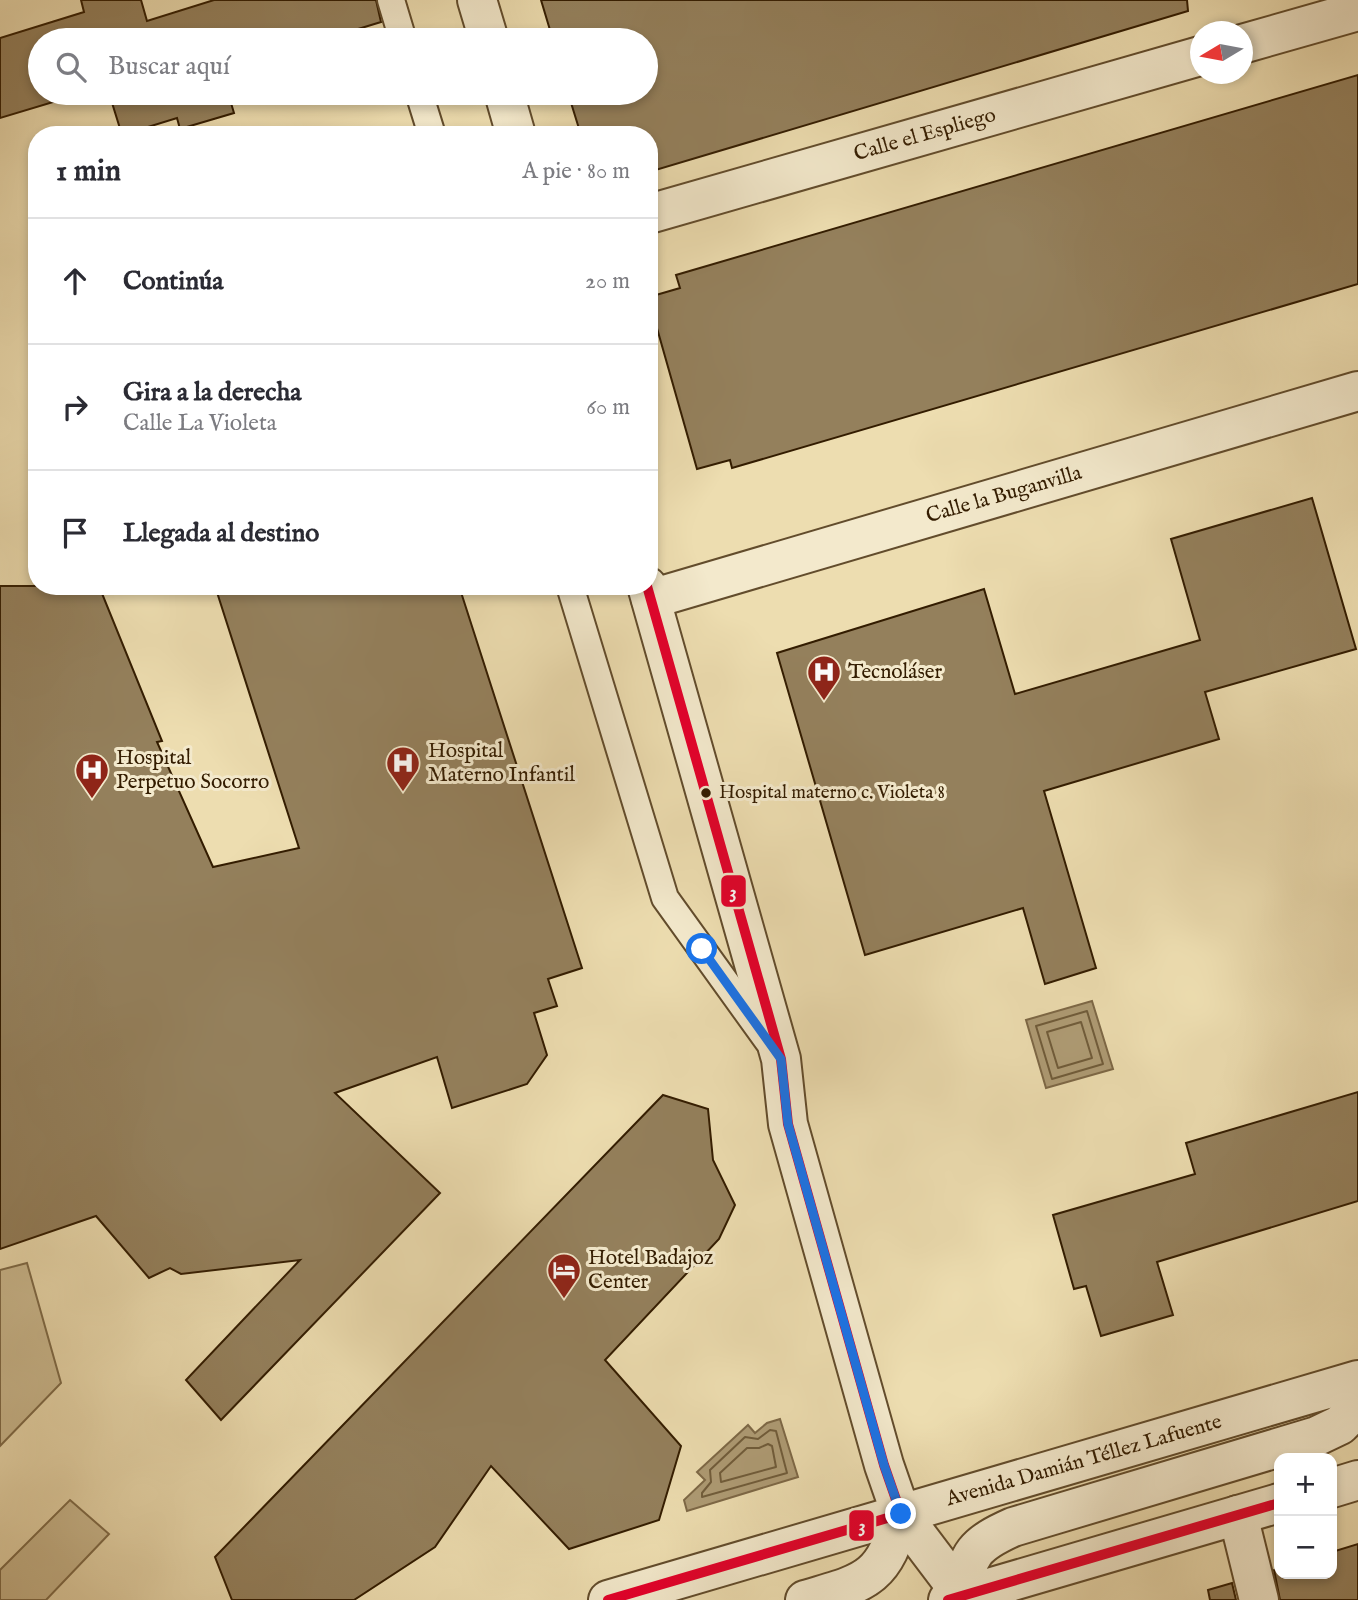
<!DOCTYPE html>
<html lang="es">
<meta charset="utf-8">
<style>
body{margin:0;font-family:"IM FELL English",serif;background:#f2f2f3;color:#2b2b33}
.controls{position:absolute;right:21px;bottom:21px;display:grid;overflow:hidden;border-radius:14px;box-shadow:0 4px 10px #0003}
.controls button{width:63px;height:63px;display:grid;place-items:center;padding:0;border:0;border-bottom:2px solid #e1e1e2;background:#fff;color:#2b2b33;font:35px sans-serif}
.compass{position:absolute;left:1190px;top:21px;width:63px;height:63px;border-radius:50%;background:#fff;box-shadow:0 4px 10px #0003;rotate:260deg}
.stop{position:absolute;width:21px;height:21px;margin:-16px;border:5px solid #1a73e8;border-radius:50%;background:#fff}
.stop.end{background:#1a73e8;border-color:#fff;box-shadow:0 2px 7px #0008}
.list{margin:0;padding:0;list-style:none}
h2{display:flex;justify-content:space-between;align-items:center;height:91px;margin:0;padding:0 28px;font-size:30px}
h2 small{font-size:23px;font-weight:400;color:#7c7c81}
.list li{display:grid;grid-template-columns:46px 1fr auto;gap:21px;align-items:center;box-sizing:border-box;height:126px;padding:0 28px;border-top:2px solid #e1e1e2}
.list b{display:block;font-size:26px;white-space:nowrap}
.list p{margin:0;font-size:23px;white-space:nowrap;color:#7c7c81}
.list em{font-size:23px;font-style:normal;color:#7c7c81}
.icon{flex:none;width:38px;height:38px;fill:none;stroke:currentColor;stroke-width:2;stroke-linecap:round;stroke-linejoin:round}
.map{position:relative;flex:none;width:1358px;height:1600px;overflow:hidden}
.search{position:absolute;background:#fff;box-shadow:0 4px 10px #0003;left:28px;top:28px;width:630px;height:77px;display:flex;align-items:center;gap:18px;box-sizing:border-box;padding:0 24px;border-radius:38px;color:#7c7c81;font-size:26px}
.panel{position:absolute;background:#fff;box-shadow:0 4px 10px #0003;left:28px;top:126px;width:630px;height:469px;border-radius:28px}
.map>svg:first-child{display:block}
</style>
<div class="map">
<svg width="1358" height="1600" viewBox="0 0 1358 1600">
<rect width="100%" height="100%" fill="#edddb0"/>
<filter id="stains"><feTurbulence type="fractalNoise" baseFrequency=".00286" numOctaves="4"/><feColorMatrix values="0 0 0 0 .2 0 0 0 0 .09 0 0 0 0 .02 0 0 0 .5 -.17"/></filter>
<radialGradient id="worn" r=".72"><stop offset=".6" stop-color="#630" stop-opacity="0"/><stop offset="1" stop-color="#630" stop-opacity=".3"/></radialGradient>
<g fill="#cdbc92" stroke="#806c49" stroke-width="2">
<polygon points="27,1263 61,1383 0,1446 0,1270"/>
<polygon points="70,1500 109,1534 46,1600 0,1600 0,1570"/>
</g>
<g fill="#ae9b74" stroke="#7d6846" stroke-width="2">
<polygon points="1092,1001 1113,1069 1046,1088 1026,1020"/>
<polygon points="780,1419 798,1477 687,1511 684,1500 705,1480 697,1472 748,1425 755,1433 767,1423"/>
</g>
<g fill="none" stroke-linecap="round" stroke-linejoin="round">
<g stroke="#705c3a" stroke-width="2">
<polygon points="1087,1011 1103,1064 1052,1079 1036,1026"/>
<polygon points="1081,1022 1092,1058 1058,1068 1047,1032"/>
<polygon points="770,1430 776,1431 787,1473 702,1497 702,1493 711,1482 710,1470 745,1437 758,1439"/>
<polygon points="768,1444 772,1446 776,1467 721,1482 720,1473 747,1448 759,1448"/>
</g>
</g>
<g fill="#94805c" stroke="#331c00" stroke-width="2">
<polygon points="81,0 141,0 147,21 214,0 376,0 381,22 322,40 40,40 40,93 83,93 0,118 0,38 84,12"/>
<polygon points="541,0 1187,0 1188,11 649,172 649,135 581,135 568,93 646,93 646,40 553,40"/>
<polygon points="1358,75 1358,284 732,468 730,460 697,469 649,300 649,297 680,288 676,275"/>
<polygon points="109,93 228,93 234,113 180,129 177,118 122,135"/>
<polygon points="1312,498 1356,649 1205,692 1219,739 1044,791 1096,968 1045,984 1023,908 865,955 777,653 984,589 1015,694 1200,640 1171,539"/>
<polygon points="0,586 99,586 162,741 157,742 213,867 299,848 215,586 459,586 582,968 548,979 557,1006 534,1013 547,1055 527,1084 452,1108 437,1057 335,1093 440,1193 221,1420 186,1380 300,1260 181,1274 170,1268 149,1278 96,1216 0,1249"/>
<polygon points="1358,1092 1358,1201 1157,1262 1173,1315 1101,1336 1086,1286 1074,1289 1053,1215 1195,1174 1186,1143"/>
<polygon points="663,1095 708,1109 713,1160 735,1205 719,1239 605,1360 681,1446 659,1520 569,1549 491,1466 435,1547 354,1600 232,1600 215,1557"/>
<polygon points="1358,1544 1358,1600 1280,1600 1274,1570 1279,1568 1279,1574 1332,1574 1332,1552"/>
<polygon points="1232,1583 1236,1600 1210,1600 1208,1590"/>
</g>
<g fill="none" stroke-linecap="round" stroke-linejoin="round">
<g stroke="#624c2c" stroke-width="30">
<g id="service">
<polyline points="391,0 403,40"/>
<polyline points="419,93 432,135"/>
<polyline points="570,586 665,898 768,1041"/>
</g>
</g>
<g stroke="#624c2c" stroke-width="42">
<g id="minor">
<polyline points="477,0 489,40"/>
<polyline points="1242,44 1358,11"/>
<polyline points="504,93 516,135"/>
<polyline points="649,214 1200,56"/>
<polyline points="647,586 781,1059 788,1124 884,1465 901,1514 966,1600"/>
<polyline points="651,599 1358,391"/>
<polyline points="1238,1515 1259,1600"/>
</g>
</g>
<g stroke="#624c2c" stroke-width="42">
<g id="tertiary">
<polyline points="1332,1488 1358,1480"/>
<path d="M 965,1595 C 963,1555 977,1543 1013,1527 L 1317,1436 L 1340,1425 L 1358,1407"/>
<polyline points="608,1600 1358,1380"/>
<path d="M 805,1600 C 866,1582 884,1580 901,1514"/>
<polyline points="948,1600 1279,1503"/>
</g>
</g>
<use href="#service" stroke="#f3e9cc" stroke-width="26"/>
<use href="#minor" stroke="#f3e9cc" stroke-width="38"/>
<use href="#tertiary" stroke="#f3e9cc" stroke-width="38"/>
<g stroke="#f3e9cc" stroke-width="16">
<g id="bus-1">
<polyline points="608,1600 901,1514 884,1465 788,1124 781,1059 647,586"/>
<polyline points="948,1600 1279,1503"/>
</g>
</g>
<use href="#bus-1" stroke="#e4002b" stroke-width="10"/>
</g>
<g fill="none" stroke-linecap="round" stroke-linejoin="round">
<polyline stroke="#1a73e8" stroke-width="9" points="702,949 781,1059 788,1124 884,1465 901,1514"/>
</g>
<defs>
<g id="hospital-pin" transform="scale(1.75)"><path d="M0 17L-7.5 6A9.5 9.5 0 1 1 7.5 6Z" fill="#8f2418" stroke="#f3e9cc"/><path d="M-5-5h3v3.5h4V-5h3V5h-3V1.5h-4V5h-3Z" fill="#fff"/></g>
<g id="hotel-pin" transform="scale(1.75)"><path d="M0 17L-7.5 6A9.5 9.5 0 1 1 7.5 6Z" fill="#8f2418" stroke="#f3e9cc"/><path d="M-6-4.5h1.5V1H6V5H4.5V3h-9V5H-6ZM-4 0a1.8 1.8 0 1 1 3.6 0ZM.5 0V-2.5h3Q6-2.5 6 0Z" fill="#fff"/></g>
</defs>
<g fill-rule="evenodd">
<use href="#hospital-pin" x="824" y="672"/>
<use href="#hospital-pin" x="403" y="763"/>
<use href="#hospital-pin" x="92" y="770"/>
<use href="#hotel-pin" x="564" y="1270"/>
</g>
<circle fill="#331c00" stroke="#f3e9cc" stroke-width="2.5" cx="706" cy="793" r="6"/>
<g text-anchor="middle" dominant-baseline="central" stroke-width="6" stroke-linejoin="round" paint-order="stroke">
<g font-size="19" fill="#331c00" stroke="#f3e9cc" text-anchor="start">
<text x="719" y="793">Hospital materno c. Violeta 8</text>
</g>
<g font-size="21" fill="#331c00" stroke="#f3e9cc">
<text transform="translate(925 135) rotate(-16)">Calle el Espliego</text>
<text transform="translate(1004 495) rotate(-16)">Calle la Buganvilla</text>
<text transform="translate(1084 1461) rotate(-16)">Avenida Damián Téllez Lafuente</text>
</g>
<g font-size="21" fill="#331c00" stroke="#f3e9cc" text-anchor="start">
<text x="848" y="672">Tecnoláser</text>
<text x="428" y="751">Hospital<tspan x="428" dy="24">Materno Infantil</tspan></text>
<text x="116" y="758">Hospital<tspan x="116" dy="24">Perpetuo Socorro</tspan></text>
<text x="588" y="1258">Hotel Badajoz<tspan x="588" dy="24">Center</tspan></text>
</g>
</g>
<g stroke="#f3e9cc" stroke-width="2.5">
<rect x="720" y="874" width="27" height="34" rx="7" fill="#e4002b"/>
<rect x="848" y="1509" width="27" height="33" rx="7" fill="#e4002b"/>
</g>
<g font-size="19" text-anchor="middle" font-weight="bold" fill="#fff">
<text x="733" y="898">3</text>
<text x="862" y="1532">3</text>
</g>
<rect width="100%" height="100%" filter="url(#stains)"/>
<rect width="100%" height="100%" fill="url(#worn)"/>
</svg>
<div class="controls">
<button>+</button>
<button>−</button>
</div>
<svg class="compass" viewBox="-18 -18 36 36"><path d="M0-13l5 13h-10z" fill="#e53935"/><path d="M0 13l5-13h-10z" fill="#7c7c81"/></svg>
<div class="stop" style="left:702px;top:949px"></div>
<div class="stop end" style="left:901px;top:1514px"></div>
<div class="search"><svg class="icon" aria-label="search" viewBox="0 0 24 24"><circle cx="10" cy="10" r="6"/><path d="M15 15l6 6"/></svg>Buscar aquí</div>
<section class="panel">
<h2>1 min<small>A pie · 80 m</small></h2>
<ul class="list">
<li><svg class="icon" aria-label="ahead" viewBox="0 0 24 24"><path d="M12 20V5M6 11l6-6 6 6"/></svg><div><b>Continúa</b></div><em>20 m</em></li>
<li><svg class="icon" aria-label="right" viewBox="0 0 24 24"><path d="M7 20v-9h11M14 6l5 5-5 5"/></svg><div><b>Gira a la derecha</b><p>Calle La Violeta</p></div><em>60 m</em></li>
<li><svg class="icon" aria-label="arrive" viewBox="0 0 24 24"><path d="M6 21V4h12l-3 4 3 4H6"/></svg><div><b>Llegada al destino</b></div></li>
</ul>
</section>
</div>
